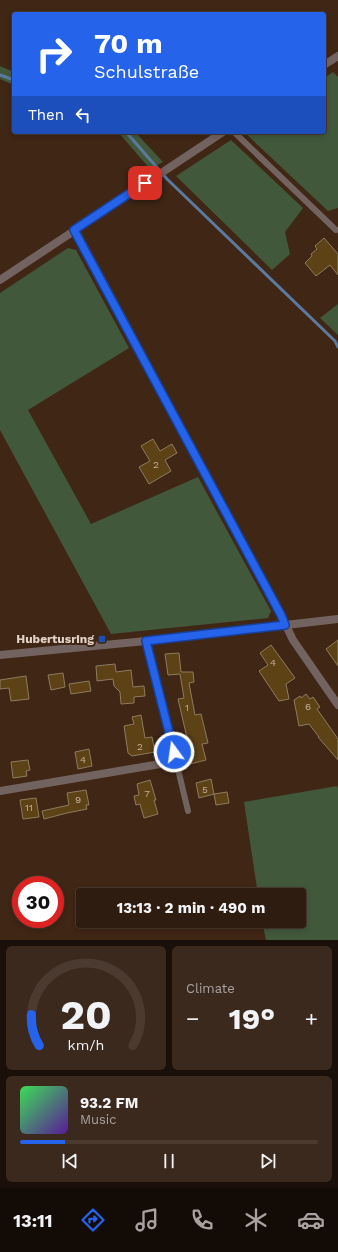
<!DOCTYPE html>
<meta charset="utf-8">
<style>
body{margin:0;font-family:"Work Sans",sans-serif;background:#3b291e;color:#f1f3f6;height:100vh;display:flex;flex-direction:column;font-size:15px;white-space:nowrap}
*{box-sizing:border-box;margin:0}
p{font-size:13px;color:#a7a19f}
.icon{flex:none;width:22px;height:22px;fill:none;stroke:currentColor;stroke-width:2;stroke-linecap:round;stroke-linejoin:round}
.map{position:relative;height:940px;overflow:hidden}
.side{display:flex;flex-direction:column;gap:6px;padding:6px;background:#1a0f09;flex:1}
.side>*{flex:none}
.banner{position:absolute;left:12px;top:12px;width:314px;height:122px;border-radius:4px;box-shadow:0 2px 6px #0003,0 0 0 1px #4a3a30;background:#2563eb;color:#fff;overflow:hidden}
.speed{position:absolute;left:12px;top:876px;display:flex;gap:8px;font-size:20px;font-weight:700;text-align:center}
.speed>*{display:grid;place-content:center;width:52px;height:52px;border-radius:50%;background:#2f1c10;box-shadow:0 2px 6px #0003,0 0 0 1px #4a3a30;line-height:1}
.speed .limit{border:6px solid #d22;background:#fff;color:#111}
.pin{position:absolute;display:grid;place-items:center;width:34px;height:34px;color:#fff;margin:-17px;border-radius:8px;box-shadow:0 2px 6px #0006}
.me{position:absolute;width:44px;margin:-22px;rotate:346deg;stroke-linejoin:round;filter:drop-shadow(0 0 3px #0008)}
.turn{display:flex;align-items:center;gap:14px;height:84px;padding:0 16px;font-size:18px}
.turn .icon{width:52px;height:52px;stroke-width:2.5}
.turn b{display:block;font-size:28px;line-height:34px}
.then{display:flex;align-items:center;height:38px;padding:0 16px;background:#0003;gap:8px;font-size:15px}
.big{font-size:30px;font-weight:700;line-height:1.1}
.side .card{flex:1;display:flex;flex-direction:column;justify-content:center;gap:6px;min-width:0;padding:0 14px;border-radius:6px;background:#3b291e}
.side .dial{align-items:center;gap:0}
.dial svg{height:104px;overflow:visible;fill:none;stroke:#4a3a30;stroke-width:7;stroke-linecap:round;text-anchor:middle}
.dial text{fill:#f1f3f6;stroke:none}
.song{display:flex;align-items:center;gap:12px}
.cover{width:48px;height:48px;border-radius:6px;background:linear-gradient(135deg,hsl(130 70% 55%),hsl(270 70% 35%))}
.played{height:4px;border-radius:2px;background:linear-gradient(90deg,#2563eb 15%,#4a3a30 15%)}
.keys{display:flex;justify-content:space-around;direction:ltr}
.heat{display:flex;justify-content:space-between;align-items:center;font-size:22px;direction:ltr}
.side .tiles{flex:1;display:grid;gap:6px;grid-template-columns:1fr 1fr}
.card:last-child{grid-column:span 2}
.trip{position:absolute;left:76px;top:888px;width:230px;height:40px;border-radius:4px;background:#2f1c10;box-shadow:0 2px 6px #0003,0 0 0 1px #4a3a30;font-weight:700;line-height:40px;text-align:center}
.dock{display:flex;height:64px;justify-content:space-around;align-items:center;background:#130b06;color:#a7a19f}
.dock .icon{width:28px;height:28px}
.dock .current{color:#2563eb}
.dock b{font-size:18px;color:#f1f3f6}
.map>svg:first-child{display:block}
</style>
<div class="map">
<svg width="338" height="940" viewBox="0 0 338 940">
<rect width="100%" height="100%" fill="#3f2615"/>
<g fill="#42583b">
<path d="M 0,66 L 14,72 L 14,85 L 0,79 Z"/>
<path d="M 333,72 L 338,77 L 338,208 L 328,211 L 244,132 L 324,132 L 324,78 Z"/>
<path d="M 118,132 L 135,132 L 163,162 L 150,169 Z"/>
<path d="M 231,140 L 303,208 L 285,232 L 290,254 L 272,270 L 176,176 Z"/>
<path d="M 68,248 L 76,250 L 129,348 L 28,410 L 91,524 L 198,477 L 271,611 L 268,618 L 111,634 L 0,430 L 0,293 Z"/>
<path d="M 338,304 L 338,335 L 320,318 Z"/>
<path d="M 337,786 L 338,789 L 338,940 L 266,940 L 262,921 L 299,921 L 299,895 L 258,895 L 244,802 Z"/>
</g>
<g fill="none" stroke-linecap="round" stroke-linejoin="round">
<g stroke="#5a7aa0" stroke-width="3">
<path d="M 0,75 L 14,80"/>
<path d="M 126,132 L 167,179 L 335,341 L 338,347"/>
</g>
</g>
<g fill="#5d4216" stroke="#8e7b5f">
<path d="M 324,238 L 338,254 L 338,275 L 330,265 L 316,276 L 305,263 L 312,256 L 311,254 L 317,249 L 315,246 Z"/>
<path d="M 153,439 L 160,451 L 172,444 L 177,453 L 165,460 L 171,471 L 149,484 L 139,467 L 150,461 L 141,446 Z"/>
<path d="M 338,640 L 338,666 L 326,649 Z"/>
<path d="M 271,645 L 295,678 L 286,684 L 289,699 L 279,701 L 259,671 L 268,665 L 260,653 Z"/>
<path d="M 179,653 L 181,672 L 193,672 L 194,682 L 189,683 L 195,715 L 201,714 L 208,743 L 202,744 L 206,760 L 190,764 L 188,755 L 191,755 L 178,699 L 184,698 L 180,674 L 168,675 L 165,654 Z"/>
<path d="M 115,664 L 116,672 L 131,670 L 133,687 L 144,686 L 145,696 L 134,697 L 134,703 L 121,704 L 120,692 L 114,686 L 113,679 L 97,681 L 96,666 Z"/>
<path d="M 63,673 L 65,687 L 51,690 L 48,675 Z"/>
<path d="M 26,676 L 29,699 L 11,701 L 9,688 L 0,689 L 0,680 Z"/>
<path d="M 89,681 L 91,691 L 71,694 L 69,684 Z"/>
<path d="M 306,694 L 310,699 L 313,697 L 320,707 L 317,709 L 338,739 L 338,760 L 318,737 L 319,737 L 309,724 L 299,726 L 294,700 L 300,696 L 301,698 Z"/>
<path d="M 141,715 L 145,738 L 152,737 L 155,752 L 132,756 L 128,753 L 124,726 L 134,724 L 132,717 Z"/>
<path d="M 89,749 L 92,766 L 78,769 L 75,752 Z"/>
<path d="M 28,760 L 30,770 L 26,771 L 27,776 L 13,778 L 11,762 Z"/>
<path d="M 211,779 L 214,794 L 199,798 L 196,783 Z"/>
<path d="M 150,780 L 156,800 L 154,800 L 158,814 L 144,818 L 140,804 L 136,805 L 134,796 L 139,795 L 137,784 Z"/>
<path d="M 86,790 L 89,805 L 86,805 L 87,809 L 67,813 L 44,819 L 42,811 L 69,805 L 67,793 Z"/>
<path d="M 227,792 L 229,803 L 216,805 L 214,794 Z"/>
<path d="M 36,798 L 39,817 L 23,819 L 20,800 Z"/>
</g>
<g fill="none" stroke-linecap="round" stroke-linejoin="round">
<g stroke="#736360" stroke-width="6">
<path d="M 234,132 L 336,230"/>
<path d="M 171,760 L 177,765 L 188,811"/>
</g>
<g stroke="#736360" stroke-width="8">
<path d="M 324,65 L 338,56"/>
<path d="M 75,230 L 281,615 L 293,640 L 338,705"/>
<path d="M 0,280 L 223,132"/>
<path d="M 0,655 L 146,641 L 338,619"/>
<path d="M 0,791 L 166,763 L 171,760 L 174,752 L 146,641"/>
</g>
</g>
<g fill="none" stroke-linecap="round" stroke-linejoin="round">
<g stroke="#184099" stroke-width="10">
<path id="route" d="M 145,183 L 74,230 L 281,615 L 285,625 L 146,641 L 174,752"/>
</g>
<use href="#route" stroke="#2563eb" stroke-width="7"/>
</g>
<rect fill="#1a4fb4" stroke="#3f2615" stroke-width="1.5" x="98" y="635" width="8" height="8" rx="2"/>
<g text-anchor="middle" stroke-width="4" stroke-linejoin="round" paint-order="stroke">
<g font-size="10" fill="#c2ae9c">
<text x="156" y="468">2</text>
<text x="273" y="666">4</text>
<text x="308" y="710">6</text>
<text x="187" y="711">1</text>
<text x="140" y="750">2</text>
<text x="83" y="763">4</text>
<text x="205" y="793">5</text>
<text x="147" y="797">7</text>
<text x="78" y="803">9</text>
<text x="29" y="811">11</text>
</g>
<g font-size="12" font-weight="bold" fill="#e3d2c8" stroke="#3f2615" text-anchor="end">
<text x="94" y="643">Hubertusring</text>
</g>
</g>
</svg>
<div class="speed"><div class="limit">30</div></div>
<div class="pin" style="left:145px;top:183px;background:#d93025"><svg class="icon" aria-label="arrive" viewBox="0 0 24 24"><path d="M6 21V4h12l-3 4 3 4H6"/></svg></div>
<svg class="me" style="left:174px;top:752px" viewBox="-20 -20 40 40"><circle r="17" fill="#2563eb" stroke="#fff" stroke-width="3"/><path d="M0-11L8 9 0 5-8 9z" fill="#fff"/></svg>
<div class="trip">13:13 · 2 min · 490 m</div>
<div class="banner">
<div class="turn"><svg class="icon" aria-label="right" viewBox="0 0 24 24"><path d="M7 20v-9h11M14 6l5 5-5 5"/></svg><div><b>70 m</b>Schulstraße</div></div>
<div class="then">Then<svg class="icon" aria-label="left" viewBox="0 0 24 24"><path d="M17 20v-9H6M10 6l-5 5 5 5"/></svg></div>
</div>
</div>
<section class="side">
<div class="tiles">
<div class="card dial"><svg viewBox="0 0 100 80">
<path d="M14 69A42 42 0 1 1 86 69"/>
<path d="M14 69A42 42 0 0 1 8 45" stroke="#2563eb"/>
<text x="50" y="56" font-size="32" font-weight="700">20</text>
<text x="50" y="72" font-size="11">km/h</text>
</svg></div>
<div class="card"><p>Climate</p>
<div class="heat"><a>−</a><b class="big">19°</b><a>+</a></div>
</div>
<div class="card">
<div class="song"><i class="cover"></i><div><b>93.2 FM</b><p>Music</p></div></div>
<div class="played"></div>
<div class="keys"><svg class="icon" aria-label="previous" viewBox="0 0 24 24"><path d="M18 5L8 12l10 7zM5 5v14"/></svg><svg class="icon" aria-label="pause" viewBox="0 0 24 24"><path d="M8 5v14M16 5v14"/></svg><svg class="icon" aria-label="next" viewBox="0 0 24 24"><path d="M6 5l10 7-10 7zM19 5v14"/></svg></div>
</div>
</div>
</section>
<nav class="dock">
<b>13:11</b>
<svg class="icon current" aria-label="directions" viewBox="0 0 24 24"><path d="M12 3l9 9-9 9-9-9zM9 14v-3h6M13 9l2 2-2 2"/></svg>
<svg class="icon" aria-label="music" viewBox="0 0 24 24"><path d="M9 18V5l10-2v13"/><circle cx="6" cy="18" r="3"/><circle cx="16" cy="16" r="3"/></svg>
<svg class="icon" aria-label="phone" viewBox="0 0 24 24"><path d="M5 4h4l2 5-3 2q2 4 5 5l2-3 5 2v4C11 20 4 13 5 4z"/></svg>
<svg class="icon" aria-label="climate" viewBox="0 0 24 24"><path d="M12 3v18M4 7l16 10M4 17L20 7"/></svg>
<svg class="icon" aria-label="car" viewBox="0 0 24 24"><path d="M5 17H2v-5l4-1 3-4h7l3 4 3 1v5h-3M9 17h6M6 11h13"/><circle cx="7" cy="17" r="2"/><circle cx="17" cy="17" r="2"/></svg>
</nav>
